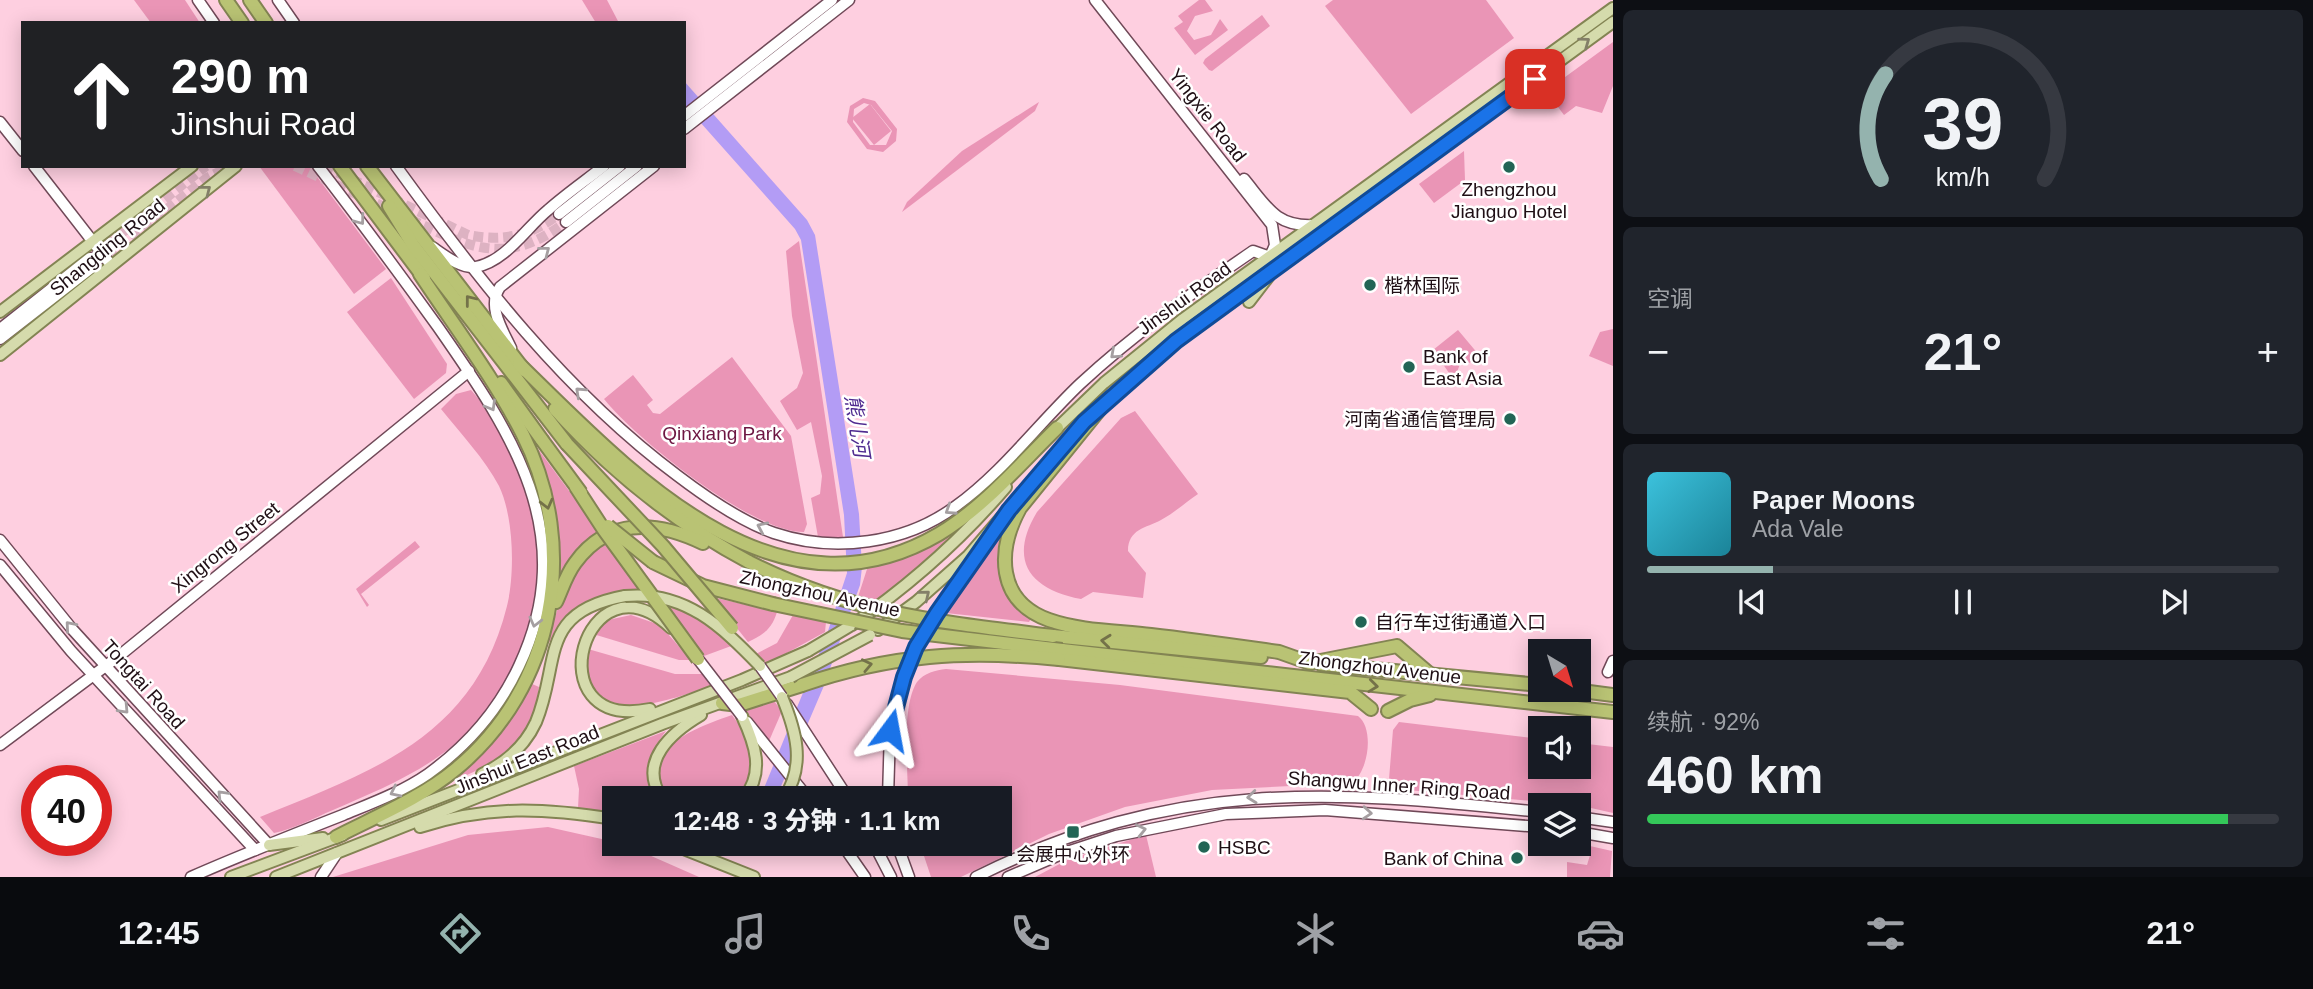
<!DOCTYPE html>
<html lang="zh">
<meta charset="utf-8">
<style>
body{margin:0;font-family:Helvetica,"Noto Sans SC",sans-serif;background:#20242c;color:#f1f3f6;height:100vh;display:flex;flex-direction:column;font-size:26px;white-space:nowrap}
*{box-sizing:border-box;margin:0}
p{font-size:23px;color:#9ea1a6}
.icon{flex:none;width:38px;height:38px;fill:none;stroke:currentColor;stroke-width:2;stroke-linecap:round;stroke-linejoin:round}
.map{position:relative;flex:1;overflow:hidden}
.side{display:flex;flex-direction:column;gap:10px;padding:10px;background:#0d0f14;width:700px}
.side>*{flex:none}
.guide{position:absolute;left:21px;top:21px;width:665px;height:147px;border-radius:0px;box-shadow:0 4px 18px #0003;background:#202124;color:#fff;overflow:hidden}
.needle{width:46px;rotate:142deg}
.fabs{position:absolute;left:1528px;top:639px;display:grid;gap:14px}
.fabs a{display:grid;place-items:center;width:63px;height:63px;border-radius:0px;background:#171b24;box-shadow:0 4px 18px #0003;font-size:35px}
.speed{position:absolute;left:21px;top:765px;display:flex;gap:14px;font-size:35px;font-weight:700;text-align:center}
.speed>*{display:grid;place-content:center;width:91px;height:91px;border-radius:50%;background:#171b24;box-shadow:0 4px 18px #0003;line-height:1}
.speed .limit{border:10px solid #d22;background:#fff;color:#111}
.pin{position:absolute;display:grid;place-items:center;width:60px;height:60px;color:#fff;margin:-30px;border-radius:14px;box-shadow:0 4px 10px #0006}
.me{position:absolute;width:77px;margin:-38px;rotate:13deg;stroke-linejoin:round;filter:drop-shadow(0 0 5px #0008)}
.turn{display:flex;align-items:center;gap:24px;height:147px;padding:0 35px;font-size:32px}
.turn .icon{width:91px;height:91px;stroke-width:2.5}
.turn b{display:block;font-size:49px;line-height:60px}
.big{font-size:52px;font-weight:800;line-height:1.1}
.side .card{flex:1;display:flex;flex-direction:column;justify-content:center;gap:10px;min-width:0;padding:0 24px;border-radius:10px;background:#20242c}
.side .dial{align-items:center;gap:0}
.dial svg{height:182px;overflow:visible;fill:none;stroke:#363941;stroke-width:7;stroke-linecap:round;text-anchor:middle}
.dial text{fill:#f1f3f6;stroke:none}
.song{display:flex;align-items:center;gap:21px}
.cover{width:84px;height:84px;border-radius:10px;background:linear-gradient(135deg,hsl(190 70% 55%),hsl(190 70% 35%))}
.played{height:7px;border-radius:4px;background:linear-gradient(90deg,#94b3ae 20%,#363941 20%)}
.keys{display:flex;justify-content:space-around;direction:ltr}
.heat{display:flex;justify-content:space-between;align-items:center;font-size:38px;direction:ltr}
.charge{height:10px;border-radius:5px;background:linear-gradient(90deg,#34c759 92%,#363941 0)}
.trip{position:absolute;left:602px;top:786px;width:410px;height:70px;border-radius:0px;background:#171b24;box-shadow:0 4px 18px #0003;font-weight:800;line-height:70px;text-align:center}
.tabs{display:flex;height:112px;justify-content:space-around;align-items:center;background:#090b0e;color:#9ea1a6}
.tabs .icon{width:49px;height:49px}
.tabs .on{color:#94b3ae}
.tabs b{font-size:32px;color:#f1f3f6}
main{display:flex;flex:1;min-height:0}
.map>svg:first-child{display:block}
</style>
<main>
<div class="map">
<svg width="1613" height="877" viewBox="0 0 1613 877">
<rect width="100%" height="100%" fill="#fecfe0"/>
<g fill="#ea95b6" fill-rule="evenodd">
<path d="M 134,0 L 185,0 L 200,23 L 151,23 Z"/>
<path d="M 582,0 L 607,0 L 619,23 L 596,23 Z"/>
<path d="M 1199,0 L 1205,0 L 1213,11 L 1195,16 L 1187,31 L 1194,40 L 1211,35 L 1220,19 L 1228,30 L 1195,55 L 1174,28 L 1183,22 L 1178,16 Z"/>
<path d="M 1333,0 L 1486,0 L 1514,38 L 1411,114 L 1325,6 Z"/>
<path d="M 1262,15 L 1270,26 L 1212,71 L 1209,70 L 1203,63 L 1205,59 Z"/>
<path d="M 1613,42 L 1613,86 L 1602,113 L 1576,106 L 1564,115 L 1546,91 Z"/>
<path d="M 863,98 L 875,101 L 897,129 L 896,141 L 883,152 L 867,149 L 847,122 L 850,106 ZM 864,103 L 871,105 L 892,131 L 886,145 L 870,145 L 853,122 L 854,109 Z"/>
<path d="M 1039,102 L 1035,111 L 902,212 L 907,202 L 962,151 Z"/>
<path d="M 870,104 L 891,131 L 874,145 L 852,118 Z"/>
<path d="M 1464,151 L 1465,180 L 1434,203 L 1419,184 Z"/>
<path d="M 259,166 L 309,166 L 386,269 L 354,294 Z"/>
<path d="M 799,241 L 843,537 L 818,537 L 811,498 L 820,494 L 822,476 L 811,422 L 797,430 L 780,401 L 797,388 L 803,373 L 792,316 L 786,251 Z"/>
<path d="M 391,278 L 447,364 L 446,373 L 414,399 L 347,312 Z"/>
<path d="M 1613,329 L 1613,366 L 1589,356 L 1600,332 Z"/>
<path d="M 1458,330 L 1479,355 L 1468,364 L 1460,364 L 1454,380 L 1433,350 Z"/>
<path d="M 732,357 L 791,436 L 807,524 L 804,532 C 753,533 636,439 604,399 L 633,375 L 653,400 L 647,405 L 653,413 L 660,414 Z"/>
<path d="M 471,390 C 554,483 562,627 478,722 C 440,765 384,788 333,810 C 314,818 294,829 274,833 L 260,817 C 372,771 474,738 507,606 C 515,574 514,517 499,486 C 485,459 460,433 441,409 L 456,394 Z"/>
<path d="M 1135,411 L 1198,494 C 1186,502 1174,513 1161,520 C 1146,528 1128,529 1128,551 L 1146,573 L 1143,598 L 1093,592 L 1081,599 C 1029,589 1008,560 1037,512 L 1121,418 Z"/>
<path d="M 538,449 L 601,534 L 558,580 L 558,536 Z"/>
<path d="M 1005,529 C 990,569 1010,586 1032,617 L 1029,622 L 946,613 L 946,607 Z"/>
<path d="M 951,532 L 954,533 L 937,552 L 877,601 L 858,597 L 868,566 L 909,553 Z"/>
<path d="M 605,540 L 644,590 C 604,592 570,607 550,642 L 547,641 L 562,596 L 578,563 Z"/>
<path d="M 415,541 L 420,547 L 361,594 L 369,605 L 367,607 L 356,589 Z"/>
<path d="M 712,597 L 777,612 C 772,629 763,635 748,642 Z"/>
<path d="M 665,604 L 696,615 L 734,645 L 704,656 Z"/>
<path d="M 631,615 L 660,625 L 691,660 L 679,660 L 593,634 L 608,620 Z"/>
<path d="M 793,615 L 826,622 L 825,632 L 765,665 L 756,654 L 777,643 Z"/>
<path d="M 588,649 L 675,674 L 702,674 L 711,686 C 664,702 580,734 588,649 Z"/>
<path d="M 946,669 L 1120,685 L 1358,716 C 1375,729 1368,772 1352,783 L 1212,790 L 1125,807 L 1049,834 L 961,877 L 931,877 L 920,844 L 999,844 L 999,798 L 908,798 C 908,768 901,707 917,682 C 924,673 936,670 946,669 Z"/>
<path d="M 530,683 L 539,687 C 532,748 491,766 440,786 C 475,755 509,727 530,683 Z"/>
<path d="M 774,701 L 782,711 L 769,741 L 746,711 Z"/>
<path d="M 732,715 C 752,741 763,772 736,798 L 668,798 C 631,750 698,727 732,715 Z"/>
<path d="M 1399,722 L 1540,739 L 1540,766 L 1578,766 L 1579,743 L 1613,747 L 1613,813 L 1578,805 L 1396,789 L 1389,779 L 1393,730 Z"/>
<path d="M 666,731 C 649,753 644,772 655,798 L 614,798 L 614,814 L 578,808 L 579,789 L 574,766 Z"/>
<path d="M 548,827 L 624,844 L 699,877 L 333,877 L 468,835 Z"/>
<path d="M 1146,835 L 1156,877 L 1035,877 L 1069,859 Z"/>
<path d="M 1581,844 L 1612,851 L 1610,877 L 1567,877 L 1567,862 L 1587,865 L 1591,852 L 1579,848 Z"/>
</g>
<path fill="#b39cf5" d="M 684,81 L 807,220 L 815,235 L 859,514 L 862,567 L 860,585 L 823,688 L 776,798 L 760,798 L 827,634 L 847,573 L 844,515 L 801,240 L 795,229 L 684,104 Z"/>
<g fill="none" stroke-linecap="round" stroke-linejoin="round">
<g stroke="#ddb2c2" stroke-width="10" stroke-dasharray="10 5" stroke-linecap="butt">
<path d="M 295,166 L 393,211"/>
<path d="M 324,166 L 468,235 C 504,242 530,236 559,214"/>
<path d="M 410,219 C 470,248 506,267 566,222"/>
<path d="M 94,255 L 206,166"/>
<path d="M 95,265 L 207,178 L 231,166"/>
</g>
<g stroke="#704958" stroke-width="13">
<g id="secondary">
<path d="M 198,0 L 214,23"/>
<path d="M 278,0 L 294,23"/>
<path d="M 684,116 L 832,0"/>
<path d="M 0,122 L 23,151"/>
<path d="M 684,129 L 849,0"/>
<path d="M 34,166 L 111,265"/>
<path d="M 396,166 C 478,279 565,392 678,476 C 707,498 740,521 774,533 C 834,553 905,544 956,506 C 1002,473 1039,423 1080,384 C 1134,334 1193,292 1253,251 L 1270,257 L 1275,245 L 1272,225 L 1095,0"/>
<path d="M 1244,179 C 1267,207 1276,227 1314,225"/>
<path d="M 559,214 L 620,166"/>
<path d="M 566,222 L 637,166"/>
<path d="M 432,247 C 444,255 461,269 476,267 C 506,261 526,228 548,210 C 566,194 585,181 604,166"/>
<path d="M 0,329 L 90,258"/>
<path d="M 0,339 L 95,265"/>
<path d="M 511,348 C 502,329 487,306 500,287 L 654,166"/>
<path d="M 0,540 L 72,629 L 269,845"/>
<path d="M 0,565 L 71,651 L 255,850"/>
<path d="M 1608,672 L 1613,661"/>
<path d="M 787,704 L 848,798"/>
<path d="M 747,722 L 808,798"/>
<path d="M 0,745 L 119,656 L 469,371"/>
<path d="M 1578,817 L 1613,822"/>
<path d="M 1578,832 L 1613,838"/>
<path d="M 842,844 L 865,877"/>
<path d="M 874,844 L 891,877"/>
<path d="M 897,844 L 909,877"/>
<path d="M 191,877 C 241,855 292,835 343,815 C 372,803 402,792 428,774 C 467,746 499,709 519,666 C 581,534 512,433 438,327 C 399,273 359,219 318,166"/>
<path d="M 321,877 L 337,853"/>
<path d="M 976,877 C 1172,779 1329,789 1540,812"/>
<path d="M 1008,877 L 1064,853 L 1116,836 L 1226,814 L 1325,810 L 1540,827"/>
</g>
</g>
<g stroke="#838453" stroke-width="14">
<g id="primary">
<path d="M 1249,302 L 1269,276"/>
<path d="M 0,312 L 192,166"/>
<path d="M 0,355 L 236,166"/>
<path d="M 1104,402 L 1176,341 L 1613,22"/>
<path d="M 1053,432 L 1104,383 L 1183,319 L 1613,8"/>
<path d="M 852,625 C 910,585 960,541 1006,487"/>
<path d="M 878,630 L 916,602 L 968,556 L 1073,434"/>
<path d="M 904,677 L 916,647 L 980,551"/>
<path d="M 650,709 C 532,733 585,547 671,628"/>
<path d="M 742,716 C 755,744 765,772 744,798"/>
<path d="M 482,774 C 505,763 525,746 536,722 C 561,662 537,612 625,596"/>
<path d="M 662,798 C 637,762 672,732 701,715"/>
<path d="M 381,820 L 742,680 L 808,651"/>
<path d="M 420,827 C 489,805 543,808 614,819"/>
<path d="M 671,844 L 754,877"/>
<path d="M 269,845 L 323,838"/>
<path d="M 231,877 L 343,835"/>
<path d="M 276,877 L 662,724 L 791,677"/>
</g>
</g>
<g stroke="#838453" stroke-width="16">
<g id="highway">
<path d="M 226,0 L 242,23"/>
<path d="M 250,0 L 266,23"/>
<path d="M 340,166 L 424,278"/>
<path d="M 367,166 L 524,370"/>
<path d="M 389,206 L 413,245 L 567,444"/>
<path d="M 519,364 C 627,469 774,631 939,534 C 984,507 1020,464 1057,428"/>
<path d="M 501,383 L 542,440"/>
<path d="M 1109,398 L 1020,508 C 997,550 996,601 1049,620 C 1080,631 1118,631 1151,635 C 1194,640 1236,646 1279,652 L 1310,663 L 1397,646 L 1431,675"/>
<path d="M 555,409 C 610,470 676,523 749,562"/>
<path d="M 653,562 L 703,586 L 773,604"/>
<path d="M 556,602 C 562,589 566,575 575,563 C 608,517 657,521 703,543"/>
<path d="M 1053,636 L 1261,657"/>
<path d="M 1062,650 L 1613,712"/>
<path d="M 1059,659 L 1350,692 L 1371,709"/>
<path d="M 1321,664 L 1540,685"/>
<path d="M 1574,690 L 1613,695"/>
<path d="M 722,703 L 739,705 L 802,685"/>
<path d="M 1388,711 L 1410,700 L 1430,695"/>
<path d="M 336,837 C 377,816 421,798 456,769 C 555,687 580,548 523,435 C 494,378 455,327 420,274"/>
</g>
</g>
<use href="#secondary" stroke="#fff" stroke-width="10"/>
<use href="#primary" stroke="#d5dbac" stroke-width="10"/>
<use href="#highway" stroke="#b9c374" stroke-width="12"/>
<g stroke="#704958" stroke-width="13" stroke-linecap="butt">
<g id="secondary-bridge">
<path d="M 698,659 L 742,716"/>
<path d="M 760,666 L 782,697"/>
<path d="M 888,798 L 890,730 L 904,677"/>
</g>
</g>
<g stroke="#838453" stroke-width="14" stroke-linecap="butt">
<g id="primary-bridge">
<path d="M 625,596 C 685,590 722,627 760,666"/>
<path d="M 808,651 L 850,626"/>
<path d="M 791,677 L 870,635"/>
<path d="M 782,697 C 796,731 806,765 784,798"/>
</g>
</g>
<g stroke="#838453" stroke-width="16" stroke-linecap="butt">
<g id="highway-bridge">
<path d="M 542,440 L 581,493"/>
<path d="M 567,444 L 663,546 L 732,628"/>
<path d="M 576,487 L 604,530 L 698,659"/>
<path d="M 608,526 L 653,562"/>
<path d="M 749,562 C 852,614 941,622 1053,636"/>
<path d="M 773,604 L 902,631 L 1062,650"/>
<path d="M 802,685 C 892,654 966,650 1059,659"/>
</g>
</g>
<use href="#secondary-bridge" stroke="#fff" stroke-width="10"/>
<use href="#primary-bridge" stroke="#d5dbac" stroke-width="10"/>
<use href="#highway-bridge" stroke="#b9c374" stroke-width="12"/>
</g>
<defs><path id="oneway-chevron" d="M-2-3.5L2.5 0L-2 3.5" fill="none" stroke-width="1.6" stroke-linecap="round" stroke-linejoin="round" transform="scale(1.75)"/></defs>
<g stroke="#837f68">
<use href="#oneway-chevron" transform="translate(1585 42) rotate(-36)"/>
<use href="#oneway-chevron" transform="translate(206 190) rotate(-38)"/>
<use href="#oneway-chevron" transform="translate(925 595) rotate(-39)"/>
</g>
<g stroke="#a59fa1">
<use href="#oneway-chevron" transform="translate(360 220) rotate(53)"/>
<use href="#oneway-chevron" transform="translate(545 251) rotate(-38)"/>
<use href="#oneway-chevron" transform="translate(1115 354) rotate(138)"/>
<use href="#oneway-chevron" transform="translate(580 392) rotate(-137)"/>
<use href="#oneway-chevron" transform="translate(491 406) rotate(60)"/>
<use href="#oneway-chevron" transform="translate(950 510) rotate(147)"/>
<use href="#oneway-chevron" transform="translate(762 527) rotate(-156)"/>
<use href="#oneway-chevron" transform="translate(535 622) rotate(104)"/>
<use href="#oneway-chevron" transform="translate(70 626) rotate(-131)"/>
<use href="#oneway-chevron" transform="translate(124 709) rotate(47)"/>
<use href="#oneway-chevron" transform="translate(395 792) rotate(154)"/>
<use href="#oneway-chevron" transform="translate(222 795) rotate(-134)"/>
<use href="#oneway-chevron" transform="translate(1252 797) rotate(174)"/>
<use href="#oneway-chevron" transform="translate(1367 813) rotate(4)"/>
<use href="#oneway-chevron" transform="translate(1141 830) rotate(-13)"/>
</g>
<g stroke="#747249">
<use href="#oneway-chevron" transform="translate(470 300) rotate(-128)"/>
<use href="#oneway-chevron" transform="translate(547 504) rotate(76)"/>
<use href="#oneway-chevron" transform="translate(1106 641) rotate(-174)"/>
<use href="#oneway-chevron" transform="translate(867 665) rotate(-12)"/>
<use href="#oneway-chevron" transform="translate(1373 686) rotate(7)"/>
</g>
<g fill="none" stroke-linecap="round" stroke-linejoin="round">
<g stroke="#114b97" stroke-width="18">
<path id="route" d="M 890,730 L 904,677 L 916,647 L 937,613 L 1009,510 L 1084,422 L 1176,341 L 1535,79"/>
</g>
<use href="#route" stroke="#1a73e8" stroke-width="12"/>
</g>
<g fill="#226555" stroke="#fff" stroke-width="2.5">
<circle cx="1509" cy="167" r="7"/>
<circle cx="1370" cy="285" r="7"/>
<circle cx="1409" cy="367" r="7"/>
<circle cx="1510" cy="419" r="7"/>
<circle cx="1361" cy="622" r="7"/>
<rect x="1066" y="825" width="14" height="14" rx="3.5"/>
<circle cx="1204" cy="847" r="7"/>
<circle cx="1517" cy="858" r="7"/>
</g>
<g text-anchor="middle" stroke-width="5" stroke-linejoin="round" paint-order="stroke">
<g font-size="19" fill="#1f0f15" stroke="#fff">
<text transform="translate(1208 115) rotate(52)" y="7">Yingxie Road</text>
<text transform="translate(107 247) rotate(-39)" y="7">Shangding Road</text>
<text transform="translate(1184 298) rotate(-36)" y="7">Jinshui Road</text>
<text transform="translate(225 547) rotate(-39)" y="7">Xingrong Street</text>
<text transform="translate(820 593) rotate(12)" y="7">Zhongzhou Avenue</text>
<text transform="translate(1380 667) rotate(7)" y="7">Zhongzhou Avenue</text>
<text transform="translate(144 684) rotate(48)" y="7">Tongtai Road</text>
<text transform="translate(527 759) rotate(-22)" y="7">Jinshui East Road</text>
<text transform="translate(1399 785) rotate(4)" y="7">Shangwu Inner Ring Road</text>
</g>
<g font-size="19" fill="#1f0f15" stroke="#fff" text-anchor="start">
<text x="1509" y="196" text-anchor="middle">Zhengzhou<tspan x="1509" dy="22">Jianguo Hotel</tspan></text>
<text x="1384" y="292">楷林国际</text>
<text x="1423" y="363">Bank of<tspan x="1423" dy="22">East Asia</tspan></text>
<text x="1496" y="426" text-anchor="end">河南省通信管理局</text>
<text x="1375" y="629">自行车过街通道入口</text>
<text x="1218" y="854">HSBC</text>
<text x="1073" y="861" text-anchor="middle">会展中心外环</text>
<text x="1503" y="865" text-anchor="end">Bank of China</text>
</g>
<g font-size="19" fill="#6d1642" stroke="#fff">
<text x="722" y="440">Qinxiang Park</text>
</g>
<g font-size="21" font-style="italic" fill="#4f2b90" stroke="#fff">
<text transform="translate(857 426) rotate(81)" y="7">熊儿河</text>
</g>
</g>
</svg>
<div class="fabs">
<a><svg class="needle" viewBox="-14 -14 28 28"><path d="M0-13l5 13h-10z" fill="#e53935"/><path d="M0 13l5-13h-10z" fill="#9ea1a6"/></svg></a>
<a><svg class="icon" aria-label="sound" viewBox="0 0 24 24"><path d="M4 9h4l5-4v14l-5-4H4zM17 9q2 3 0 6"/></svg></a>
<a><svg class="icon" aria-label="layers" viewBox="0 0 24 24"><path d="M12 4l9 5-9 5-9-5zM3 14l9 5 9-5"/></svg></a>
</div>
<div class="speed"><div class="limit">40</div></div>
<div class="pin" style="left:1535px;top:79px;background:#d93025"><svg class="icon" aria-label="arrive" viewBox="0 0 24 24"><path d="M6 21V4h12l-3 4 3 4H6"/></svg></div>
<svg class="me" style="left:890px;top:730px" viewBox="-20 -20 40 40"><path d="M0-17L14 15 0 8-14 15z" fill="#1a73e8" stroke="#fff" stroke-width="4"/></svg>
<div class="trip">12:48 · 3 分钟 · 1.1 km</div>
<div class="guide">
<div class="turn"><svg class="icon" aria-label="ahead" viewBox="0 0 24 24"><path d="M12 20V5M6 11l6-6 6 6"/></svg><div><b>290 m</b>Jinshui Road</div></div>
</div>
</div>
<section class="side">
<div class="card dial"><svg viewBox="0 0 100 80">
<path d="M14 69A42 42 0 1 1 86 69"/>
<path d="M14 69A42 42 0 0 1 16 23" stroke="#94b3ae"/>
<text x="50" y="56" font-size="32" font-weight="700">39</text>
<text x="50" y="72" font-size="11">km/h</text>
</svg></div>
<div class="card"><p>空调</p>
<div class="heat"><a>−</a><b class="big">21°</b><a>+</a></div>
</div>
<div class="card">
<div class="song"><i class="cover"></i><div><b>Paper Moons</b><p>Ada Vale</p></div></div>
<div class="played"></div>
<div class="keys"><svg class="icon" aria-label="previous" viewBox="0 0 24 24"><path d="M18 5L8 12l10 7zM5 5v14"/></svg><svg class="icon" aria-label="pause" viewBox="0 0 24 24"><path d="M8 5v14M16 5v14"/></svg><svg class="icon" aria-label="next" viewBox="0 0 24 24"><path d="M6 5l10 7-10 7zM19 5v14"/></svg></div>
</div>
<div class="card"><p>续航 · 92%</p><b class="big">460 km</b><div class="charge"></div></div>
</section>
</main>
<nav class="tabs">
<b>12:45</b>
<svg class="icon on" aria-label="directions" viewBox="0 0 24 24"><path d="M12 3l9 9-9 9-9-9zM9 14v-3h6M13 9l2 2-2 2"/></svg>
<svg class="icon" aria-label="music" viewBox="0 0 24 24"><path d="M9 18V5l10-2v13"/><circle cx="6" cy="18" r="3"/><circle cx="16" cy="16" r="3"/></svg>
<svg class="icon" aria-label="phone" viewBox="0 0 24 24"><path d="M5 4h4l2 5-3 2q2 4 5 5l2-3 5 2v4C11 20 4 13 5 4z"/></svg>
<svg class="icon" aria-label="climate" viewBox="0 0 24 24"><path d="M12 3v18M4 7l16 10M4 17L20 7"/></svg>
<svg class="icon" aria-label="car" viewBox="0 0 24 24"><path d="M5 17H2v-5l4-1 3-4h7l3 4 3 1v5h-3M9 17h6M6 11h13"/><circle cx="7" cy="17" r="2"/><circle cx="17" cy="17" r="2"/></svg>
<svg class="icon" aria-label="filters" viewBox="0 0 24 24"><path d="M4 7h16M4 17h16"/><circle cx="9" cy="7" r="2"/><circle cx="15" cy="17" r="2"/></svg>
<b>21°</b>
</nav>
